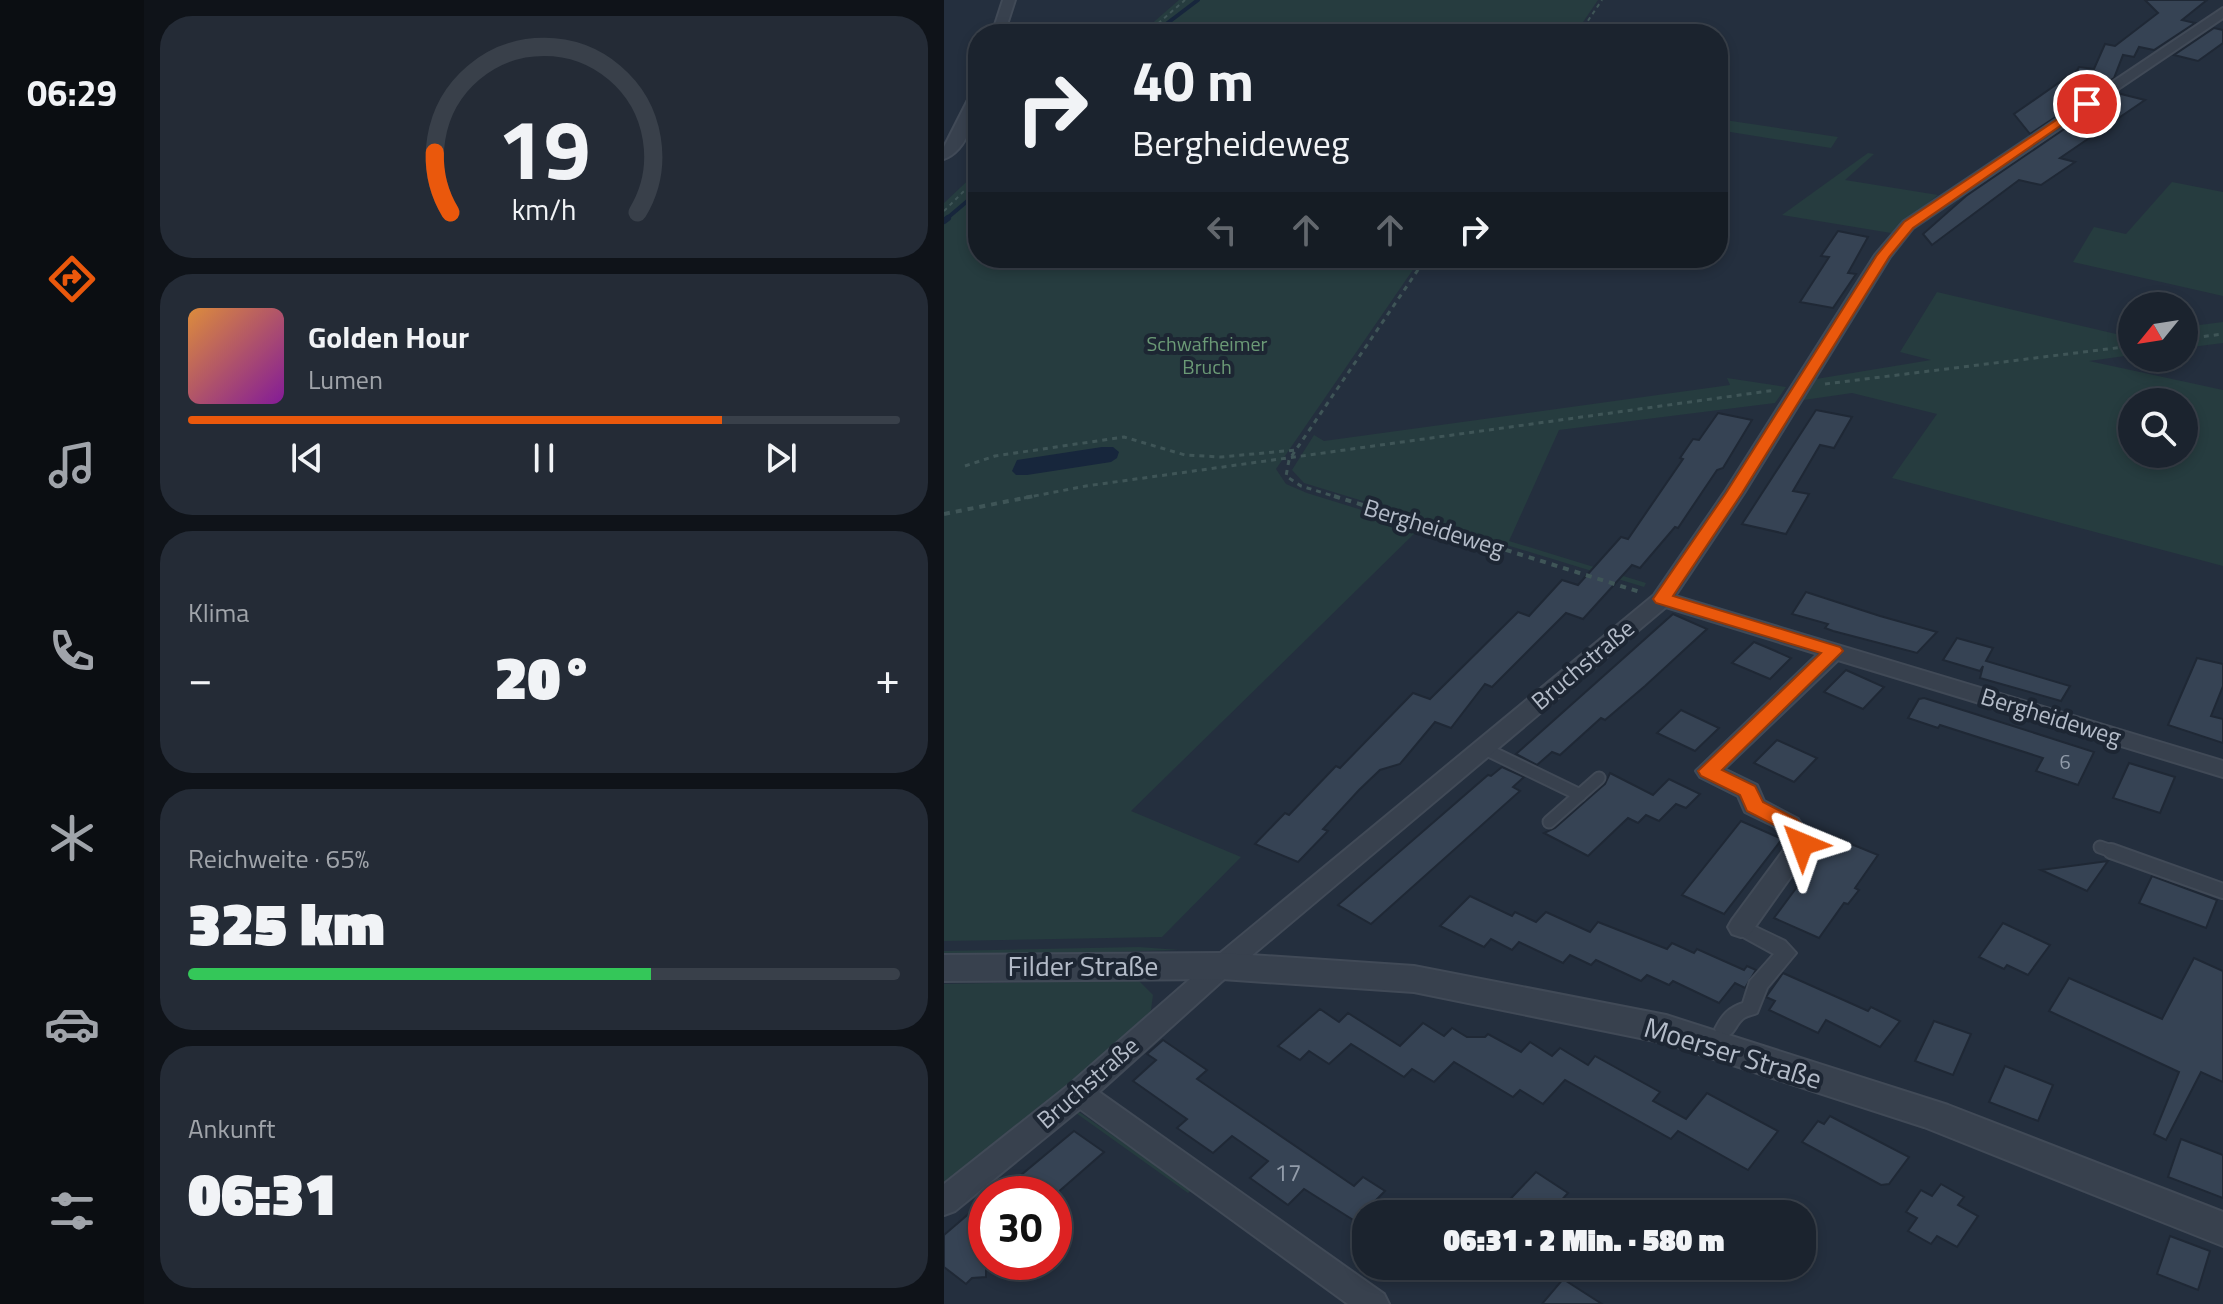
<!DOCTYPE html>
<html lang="de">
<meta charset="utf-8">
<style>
body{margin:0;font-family:"Titillium Web",sans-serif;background:#242b36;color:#f1f3f6;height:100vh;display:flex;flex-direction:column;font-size:30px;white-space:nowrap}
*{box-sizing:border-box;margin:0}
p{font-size:26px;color:#a0a4aa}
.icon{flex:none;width:44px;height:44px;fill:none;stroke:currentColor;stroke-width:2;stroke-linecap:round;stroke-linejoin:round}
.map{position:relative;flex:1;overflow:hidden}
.details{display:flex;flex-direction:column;gap:16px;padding:16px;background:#0f1319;width:800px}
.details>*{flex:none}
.guide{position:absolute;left:24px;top:24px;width:760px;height:244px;border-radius:32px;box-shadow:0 4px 12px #0003,0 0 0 2px #39404a;background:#1b232e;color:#f1f3f6;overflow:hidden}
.needle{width:52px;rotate:240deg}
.tools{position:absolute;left:1174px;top:292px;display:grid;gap:16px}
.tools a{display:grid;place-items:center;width:80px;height:80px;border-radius:50%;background:#1b232e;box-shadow:0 4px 12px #0003,0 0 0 2px #39404a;font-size:40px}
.speed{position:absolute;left:24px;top:1176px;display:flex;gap:16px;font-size:40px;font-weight:700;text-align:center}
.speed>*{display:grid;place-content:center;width:104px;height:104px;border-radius:50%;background:#1b232e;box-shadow:0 4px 12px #0003,0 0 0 2px #39404a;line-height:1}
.speed .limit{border:12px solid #d22;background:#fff;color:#111}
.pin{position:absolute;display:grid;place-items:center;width:68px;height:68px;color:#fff;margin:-34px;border:4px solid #fff;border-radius:50%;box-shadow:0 2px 8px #0007}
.me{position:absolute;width:88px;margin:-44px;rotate:316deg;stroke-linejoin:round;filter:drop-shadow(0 0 6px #0008)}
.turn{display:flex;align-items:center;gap:28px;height:168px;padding:0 32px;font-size:36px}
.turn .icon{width:104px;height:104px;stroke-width:2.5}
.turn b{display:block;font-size:56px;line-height:68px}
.lanes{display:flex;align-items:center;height:76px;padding:0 32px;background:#0003;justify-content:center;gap:40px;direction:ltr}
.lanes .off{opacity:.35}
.big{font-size:60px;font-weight:800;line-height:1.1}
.details .card{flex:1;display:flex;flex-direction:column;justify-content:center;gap:12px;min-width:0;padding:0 28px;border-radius:32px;background:#242b36}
.details .dial{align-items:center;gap:0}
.dial svg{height:208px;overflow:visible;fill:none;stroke:#39404a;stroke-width:7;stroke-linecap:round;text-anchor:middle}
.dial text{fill:#f1f3f6;stroke:none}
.song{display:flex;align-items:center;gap:24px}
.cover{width:96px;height:96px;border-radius:12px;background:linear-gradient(135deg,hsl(30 70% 55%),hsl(290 70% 35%))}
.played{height:8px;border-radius:4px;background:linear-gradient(90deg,#ea580c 75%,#39404a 75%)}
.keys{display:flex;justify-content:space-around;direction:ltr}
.heat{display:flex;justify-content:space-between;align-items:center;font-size:44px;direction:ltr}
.charge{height:12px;border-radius:6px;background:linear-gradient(90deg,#34c759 65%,#39404a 0)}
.trip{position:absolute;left:408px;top:1200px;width:464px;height:80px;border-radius:32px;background:#1b232e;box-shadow:0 4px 12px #0003,0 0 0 2px #39404a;font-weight:800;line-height:80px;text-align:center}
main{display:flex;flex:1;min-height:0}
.dock{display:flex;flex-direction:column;width:144px;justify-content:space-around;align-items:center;background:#0b0e12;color:#a0a4aa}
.dock .icon{width:56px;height:56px}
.dock .on{color:#ea580c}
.dock b{font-size:36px;color:#f1f3f6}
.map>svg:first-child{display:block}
</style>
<main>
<nav class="dock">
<b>06:29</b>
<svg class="icon on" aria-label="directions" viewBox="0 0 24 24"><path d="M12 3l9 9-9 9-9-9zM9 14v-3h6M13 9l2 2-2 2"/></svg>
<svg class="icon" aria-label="music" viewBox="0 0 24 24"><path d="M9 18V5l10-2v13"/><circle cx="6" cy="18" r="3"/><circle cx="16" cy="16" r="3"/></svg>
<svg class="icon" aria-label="phone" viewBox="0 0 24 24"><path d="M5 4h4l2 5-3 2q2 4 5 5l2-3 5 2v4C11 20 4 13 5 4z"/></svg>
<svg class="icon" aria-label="climate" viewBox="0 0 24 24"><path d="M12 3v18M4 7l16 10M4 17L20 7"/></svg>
<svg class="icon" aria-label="car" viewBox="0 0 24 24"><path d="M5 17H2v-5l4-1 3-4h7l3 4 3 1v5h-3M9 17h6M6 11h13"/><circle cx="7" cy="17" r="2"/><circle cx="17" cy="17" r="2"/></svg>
<svg class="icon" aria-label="filters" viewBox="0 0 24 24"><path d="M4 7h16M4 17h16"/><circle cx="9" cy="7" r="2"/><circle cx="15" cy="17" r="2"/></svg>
</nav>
<section class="details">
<div class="card dial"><svg viewBox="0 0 100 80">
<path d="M14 69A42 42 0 1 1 86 69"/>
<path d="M14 69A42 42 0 0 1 8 46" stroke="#ea580c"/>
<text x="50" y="56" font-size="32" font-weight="700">19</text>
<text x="50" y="72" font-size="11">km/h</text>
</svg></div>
<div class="card">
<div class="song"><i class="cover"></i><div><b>Golden Hour</b><p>Lumen</p></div></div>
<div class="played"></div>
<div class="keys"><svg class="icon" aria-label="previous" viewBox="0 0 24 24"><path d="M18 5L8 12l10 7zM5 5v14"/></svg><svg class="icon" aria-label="pause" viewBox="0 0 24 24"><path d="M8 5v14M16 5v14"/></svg><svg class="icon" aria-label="next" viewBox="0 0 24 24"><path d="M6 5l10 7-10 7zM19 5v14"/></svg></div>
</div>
<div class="card"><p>Klima</p>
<div class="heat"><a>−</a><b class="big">20°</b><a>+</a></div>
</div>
<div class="card"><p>Reichweite · 65%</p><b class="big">325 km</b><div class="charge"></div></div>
<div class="card"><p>Ankunft</p><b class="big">06:31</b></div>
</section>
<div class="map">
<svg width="1279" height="1304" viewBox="0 0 1279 1304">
<rect width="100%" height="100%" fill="#242f3e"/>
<g fill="#263c3f" fill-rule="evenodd">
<path d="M 235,0 L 654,0 L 631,34 L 196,34 Z"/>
<path d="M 774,119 L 894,137 L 887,148 L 774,130 Z"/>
<path d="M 924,153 L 930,154 L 901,180 L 994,195 L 947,233 L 838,215 Z"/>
<path d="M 34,171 L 34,258 L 477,258 L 332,469 L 342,484 L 363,493 L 476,528 L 187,811 L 297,857 L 218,937 L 0,941 L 0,203 Z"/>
<path d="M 1228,182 L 1279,192 L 1279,296 L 1129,262 L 1150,227 L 1182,234 Z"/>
<path d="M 993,292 L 1172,334 L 1188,333 L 1188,355 L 1145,361 L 1279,390 L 1279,566 L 948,478 L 993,414 L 908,393 L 853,401 L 867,381 L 872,379 L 987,360 L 956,352 ZM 1188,402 L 1240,402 L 1240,454 L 1188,454 Z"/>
<path d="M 1279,322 L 1279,343 L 1240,348 L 1240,327 Z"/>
<path d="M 783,378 L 842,387 L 831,403 L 615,430 L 565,541 L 702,583 L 700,587 L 360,483 L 348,470 L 370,435 L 380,441 L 786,385 Z"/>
<path d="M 195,947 L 235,950 L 0,957 L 0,951 Z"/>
<path d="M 194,980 L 209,995 L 207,1010 L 198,1025 L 0,1191 L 0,984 Z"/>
<path d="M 135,1112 L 248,1190 L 244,1193 L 132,1113 Z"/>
</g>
<path fill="#17263c" d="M 158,447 L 169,447 L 175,452 L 173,458 L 167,462 L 83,475 L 72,475 L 68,471 L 73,460 Z"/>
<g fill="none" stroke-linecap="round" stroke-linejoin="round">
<g stroke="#17263c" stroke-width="4">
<path d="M 209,34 L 254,0"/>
<path d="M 1,220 L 34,192"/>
</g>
<path stroke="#17263c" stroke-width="6" d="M 0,221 L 4,218"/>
</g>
<g fill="#364354" stroke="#1f2835" stroke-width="2">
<path d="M 1201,0 L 1263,0 L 1238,20 L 1251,23 L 1210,50 L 1195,47 L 1190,57 L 1179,55 L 1170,78 L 1086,134 L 1070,114 L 1123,77 L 1129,78 L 1135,67 L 1150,69 L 1161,44 L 1171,46 L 1214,13 Z"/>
<path d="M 1270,28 L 1279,30 L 1279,43 L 1254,61 L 1230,55 Z"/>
<path d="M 1173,93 L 1201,100 L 1116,158 L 1131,162 L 1097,185 L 1075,180 L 988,245 L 979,234 L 1022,196 Z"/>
<path d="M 894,231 L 924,237 L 904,273 L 912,274 L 889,308 L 856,302 L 885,257 L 877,256 Z"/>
<path d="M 872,410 L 908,417 L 890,448 L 876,445 L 849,491 L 865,494 L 842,534 L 798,524 Z"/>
<path d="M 774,413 L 808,420 L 779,468 L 773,470 L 734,528 L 731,527 L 696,568 L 688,565 L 639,619 L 622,613 L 548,687 L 541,684 L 507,728 L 491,722 L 456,764 L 436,770 L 415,790 L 379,829 L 384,831 L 354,862 L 311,844 L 341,813 L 345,815 L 392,766 L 396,768 L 469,693 L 486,699 L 574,612 L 585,616 L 618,580 L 634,585 L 677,537 L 684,539 L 739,459 L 736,458 L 749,439 L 755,440 Z"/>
<path d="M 862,592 L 936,616 L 993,632 L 973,653 L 889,631 L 881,628 L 884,624 L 848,614 Z"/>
<path d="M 729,614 L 763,629 L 701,686 L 661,720 L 657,718 L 616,755 L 608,752 L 593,765 L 572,754 Z"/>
<path d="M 1013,638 L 1049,648 L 1042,661 L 1126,686 L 1117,701 L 1036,678 L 1039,666 L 1036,671 L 999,660 Z"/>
<path d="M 810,642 L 829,650 L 847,658 L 826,679 L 788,663 Z"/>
<path d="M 1253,658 L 1279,664 L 1279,686 L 1267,716 L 1279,719 L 1279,743 L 1224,725 Z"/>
<path d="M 902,670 L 940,687 L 919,709 L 880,692 Z"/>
<path d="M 980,698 L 1025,712 L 1150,752 L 1134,785 L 1092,771 L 1099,758 L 996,725 L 994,728 L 964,718 L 975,699 Z"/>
<path d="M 737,710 L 775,728 L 751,751 L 713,733 Z"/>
<path d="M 833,740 L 873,758 L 850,782 L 810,763 Z"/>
<path d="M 1185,763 L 1231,777 L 1216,813 L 1169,798 Z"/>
<path d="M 558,767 L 580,777 L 569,787 L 576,791 L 427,924 L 394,905 L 544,775 L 547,776 Z"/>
<path d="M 666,773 L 709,795 L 725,779 L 756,794 L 742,808 L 732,804 L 715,821 L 702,815 L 694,823 L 684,818 L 644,856 L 600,833 L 611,828 L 661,784 Z"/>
<path d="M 797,821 L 838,839 L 780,914 L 738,895 Z"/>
<path d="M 890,837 L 934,855 L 911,888 L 915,890 L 904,904 L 900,903 L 875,938 L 830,918 Z"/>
<path d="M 1164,861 L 1143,891 L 1097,870 Z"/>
<path d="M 1208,876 L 1273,900 L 1262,928 L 1195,903 Z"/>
<path d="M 526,896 L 568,916 L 571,912 L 592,922 L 602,912 L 646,932 L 654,922 L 723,949 L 728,943 L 750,953 L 753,949 L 800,970 L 803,966 L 812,970 L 801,988 L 791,983 L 775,1003 L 729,981 L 725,985 L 703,975 L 697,981 L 652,960 L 647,965 L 626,955 L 619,963 L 575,942 L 568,950 L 547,939 L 540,947 L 496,926 Z"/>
<path d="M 1059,923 L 1106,945 L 1084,975 L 1063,965 L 1060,969 L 1035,957 Z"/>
<path d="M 1250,958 L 1279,971 L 1279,1082 L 1257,1072 L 1222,1140 L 1210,1134 L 1235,1072 L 1105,1011 L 1125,978 L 1218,1019 Z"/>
<path d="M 839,973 L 924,1011 L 927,1007 L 956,1021 L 936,1047 L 882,1020 L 874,1033 L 825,1010 L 831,1001 L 822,997 Z"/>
<path d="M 376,1009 L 395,1022 L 404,1013 L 456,1046 L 479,1023 L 500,1036 L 508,1028 L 523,1037 L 541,1037 L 544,1034 L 577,1052 L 586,1042 L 608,1056 L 616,1048 L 644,1065 L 651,1056 L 716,1092 L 709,1101 L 742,1119 L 763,1093 L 834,1131 L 804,1170 L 734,1131 L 727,1139 L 621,1080 L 599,1104 L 576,1090 L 569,1097 L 510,1062 L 490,1082 L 468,1069 L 460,1077 L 407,1044 L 385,1064 L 365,1051 L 356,1060 L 334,1046 Z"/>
<path d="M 990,1021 L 1027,1034 L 1009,1075 L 971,1061 Z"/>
<path d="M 219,1040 L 263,1070 L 253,1079 L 410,1186 L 419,1177 L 441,1191 L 431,1201 L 450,1214 L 422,1214 L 422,1228 L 360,1189 L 344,1205 L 306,1178 L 324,1161 L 288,1136 L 269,1153 L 233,1128 L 243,1119 L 189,1081 L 212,1060 L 203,1054 Z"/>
<path d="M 1061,1066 L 1109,1085 L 1094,1121 L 1045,1102 Z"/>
<path d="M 886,1116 L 965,1157 L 945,1184 L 937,1185 L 858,1142 L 874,1121 L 880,1124 Z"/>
<path d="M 130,1131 L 160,1152 L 112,1194 L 54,1194 Z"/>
<path d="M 1237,1139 L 1279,1155 L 1279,1198 L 1224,1177 Z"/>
<path d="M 592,1172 L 624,1193 L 605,1214 L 552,1214 Z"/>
<path d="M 997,1184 L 1020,1197 L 1014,1205 L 1034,1216 L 1013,1247 L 993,1236 L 987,1244 L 964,1231 L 973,1218 L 962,1212 L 977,1190 L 988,1196 Z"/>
<path d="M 42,1199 L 42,1277 L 28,1278 L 22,1284 L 0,1267 L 0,1235 Z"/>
<path d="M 1226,1236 L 1266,1251 L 1254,1290 L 1213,1274 Z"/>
<path d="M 619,1279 L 658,1304 L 598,1304 Z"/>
</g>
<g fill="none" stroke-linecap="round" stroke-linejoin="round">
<g stroke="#414a57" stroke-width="15">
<g id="service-far1">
<path d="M 539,748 L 636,795"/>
<path d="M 605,822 L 655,778"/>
<path d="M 1156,847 L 1173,853"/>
</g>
</g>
<g stroke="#414a57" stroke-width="18">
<path id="service" d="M 1167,851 L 1279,891"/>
</g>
<g stroke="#414a57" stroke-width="4">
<path id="pedestrian" d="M 797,920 L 841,941 L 852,953 L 823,988 L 813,1013 C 809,1015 804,1015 800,1018 C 789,1026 791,1040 774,1035 L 771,1029 C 778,1015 784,1008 799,1003 L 806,981 L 830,954 L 790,932 L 787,927 L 790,922 Z"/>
</g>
<g stroke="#414a57" stroke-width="4">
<g id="minor">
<path d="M 59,0 L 71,0 L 60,34 L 48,34 Z"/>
<path d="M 1279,8 L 1279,18 L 969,228 L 946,257 L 800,493 L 731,596 L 1279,761 L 1279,777 L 894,660 L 780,769 L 813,785 L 820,801 L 854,819 L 870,844 L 806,934 L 797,937 L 788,934 L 784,927 L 788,920 L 845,843 L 830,826 L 801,812 L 794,796 L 756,777 L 752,771 L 874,654 L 722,607 L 287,973 L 155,1092 L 440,1294 L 445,1304 L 404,1304 L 136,1109 L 11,1211 L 0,1215 L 0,1184 L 125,1085 L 269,959 L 710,595 L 780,493 L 931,255 L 959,222 Z"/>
<path d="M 34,90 C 34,113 24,150 0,159 L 0,147 L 27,94 Z"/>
</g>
</g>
<g stroke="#414a57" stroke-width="4">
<path id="tertiary" d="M 278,953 L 470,966 L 722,1015 L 1004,1105 L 1279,1212 L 1279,1246 L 980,1127 L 721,1043 L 470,992 L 278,979 L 0,981 L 0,955 Z"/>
</g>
<g stroke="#3f5557" stroke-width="2" stroke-dasharray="4 4" stroke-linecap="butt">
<path d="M 202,34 L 241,0"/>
<path d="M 635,34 L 658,0"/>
<path d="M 0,211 L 34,177"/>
</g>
<g stroke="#3f5557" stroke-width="3" stroke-dasharray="5 5" stroke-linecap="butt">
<path d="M 1240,339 L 1279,334"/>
<path d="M 881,384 L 1188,346"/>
<path d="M 21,466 L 51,456 L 180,437 L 241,455 L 277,457 L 352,450"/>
<path d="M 80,498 L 142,486 L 832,390"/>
<path d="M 396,498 L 357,486 L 342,476 L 345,460 L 482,258"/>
</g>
<g stroke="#3f5557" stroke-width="4" stroke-dasharray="6 6" stroke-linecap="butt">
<path d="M 390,496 L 696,592"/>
<path d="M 0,514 L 90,496"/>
</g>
<use href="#service-far1" stroke="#38414e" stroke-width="11"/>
<use href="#service" stroke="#38414e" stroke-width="14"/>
<use href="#pedestrian" fill="#38414e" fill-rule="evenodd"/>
<use href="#minor" fill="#38414e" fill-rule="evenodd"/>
<use href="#tertiary" fill="#38414e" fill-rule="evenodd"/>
</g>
<path fill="#ea580c" stroke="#983908" stroke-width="2" d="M 1139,102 L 1148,104 L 969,228 L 945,257 L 798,493 L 729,596 L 896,647 L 899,651 L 778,770 L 811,786 L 819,802 L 852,819 L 861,827 L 868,844 L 865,849 L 851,849 L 845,835 L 838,829 L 803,811 L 796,795 L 757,776 L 754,771 L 877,653 L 712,603 L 709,599 L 782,493 L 933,255 L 960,222 Z"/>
<g text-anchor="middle" stroke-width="8" stroke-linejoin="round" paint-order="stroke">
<g font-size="20" fill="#6b9a76" stroke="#1d2633">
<text x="263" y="351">Schwafheimer<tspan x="263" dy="23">Bruch</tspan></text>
</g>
<g font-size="20" fill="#929caa">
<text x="1121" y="769">6</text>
</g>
<g font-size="24" fill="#b4bcc9" stroke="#1d2633">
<text transform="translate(490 528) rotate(17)" y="8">Bergheideweg</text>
<text transform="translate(639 665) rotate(-40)" y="8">Bruchstraße</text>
<text transform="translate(1107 717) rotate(17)" y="8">Bergheideweg</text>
<text transform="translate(144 1083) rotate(-41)" y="8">Bruchstraße</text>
</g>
<g font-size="24" fill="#929caa">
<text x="344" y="1181">17</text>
</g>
<g font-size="28" fill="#b4bcc9" stroke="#1d2633">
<text x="139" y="976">Filder Straße</text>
<text transform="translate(789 1053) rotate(17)" y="10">Moerser Straße</text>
</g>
</g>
</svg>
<div class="tools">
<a><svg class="needle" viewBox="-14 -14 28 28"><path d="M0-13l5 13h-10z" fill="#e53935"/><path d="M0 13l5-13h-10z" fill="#a0a4aa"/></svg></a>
<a><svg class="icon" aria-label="search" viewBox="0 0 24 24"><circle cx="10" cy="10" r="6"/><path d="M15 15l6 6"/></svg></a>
</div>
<div class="speed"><div class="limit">30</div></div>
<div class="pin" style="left:1143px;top:104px;background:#d93025"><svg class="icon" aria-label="arrive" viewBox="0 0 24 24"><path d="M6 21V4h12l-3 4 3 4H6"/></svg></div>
<svg class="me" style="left:858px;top:844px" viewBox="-20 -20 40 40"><path d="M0-17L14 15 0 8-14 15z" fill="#ea580c" stroke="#fff" stroke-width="4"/></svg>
<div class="trip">06:31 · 2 Min. · 580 m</div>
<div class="guide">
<div class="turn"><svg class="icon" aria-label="right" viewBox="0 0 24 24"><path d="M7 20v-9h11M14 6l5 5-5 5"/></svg><div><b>40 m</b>Bergheideweg</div></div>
<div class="lanes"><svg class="icon off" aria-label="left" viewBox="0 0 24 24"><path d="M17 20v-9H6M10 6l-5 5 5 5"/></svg><svg class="icon off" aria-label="ahead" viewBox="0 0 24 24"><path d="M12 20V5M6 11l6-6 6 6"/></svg><svg class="icon off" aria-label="ahead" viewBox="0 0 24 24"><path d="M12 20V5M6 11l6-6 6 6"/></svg><svg class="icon" aria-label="right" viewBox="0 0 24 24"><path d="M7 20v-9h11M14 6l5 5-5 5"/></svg></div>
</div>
</div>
</main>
